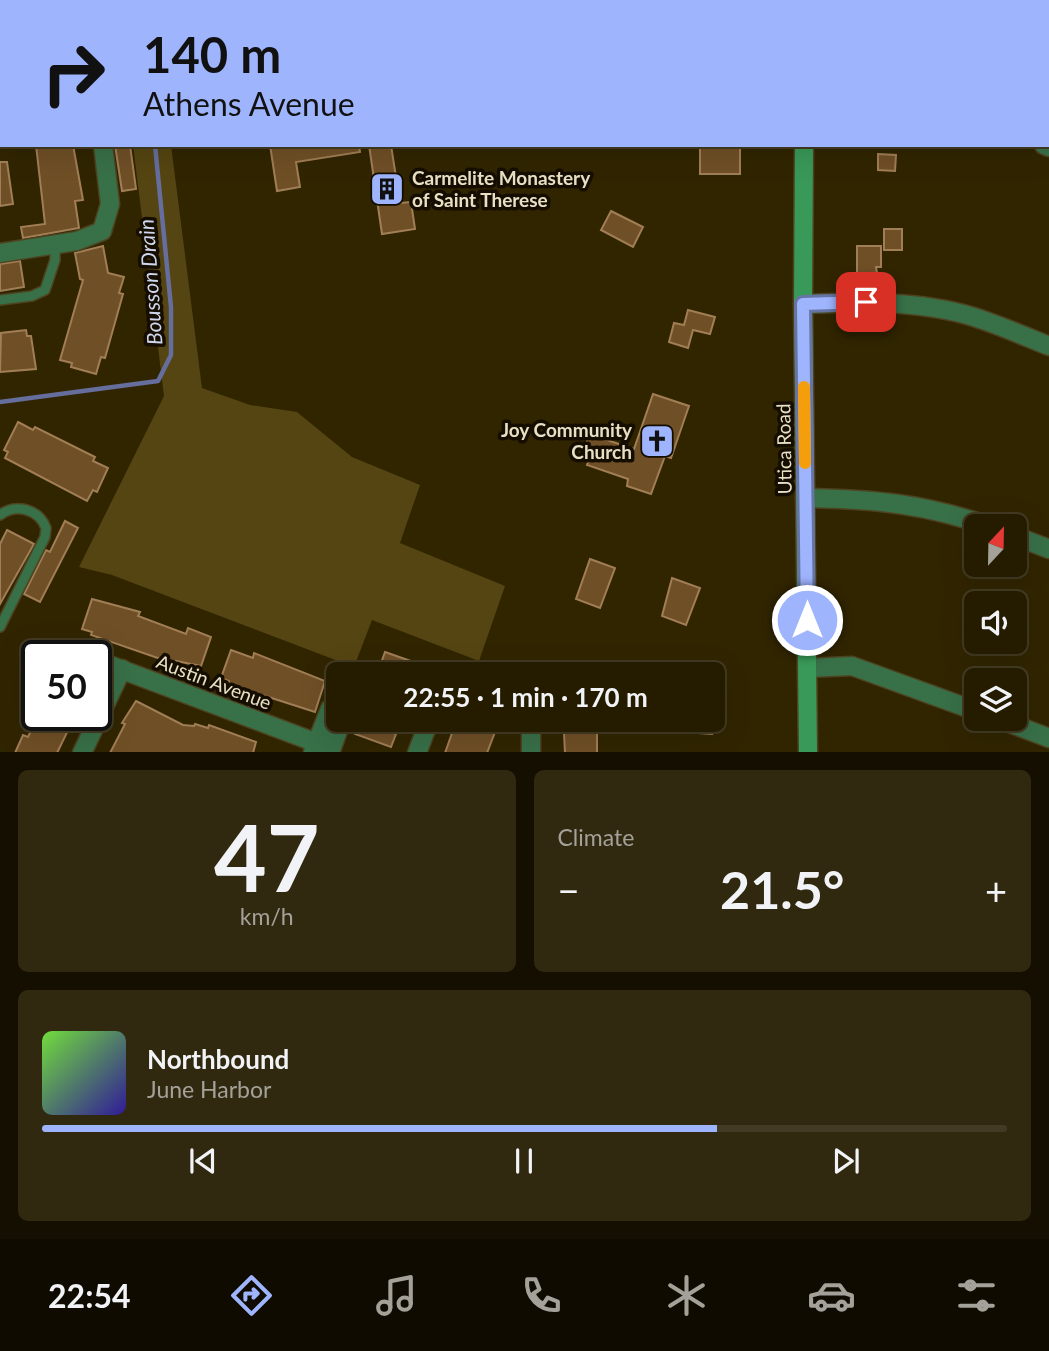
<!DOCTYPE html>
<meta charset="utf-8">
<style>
body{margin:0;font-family:Lato,sans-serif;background:#31290f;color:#f1f3f6;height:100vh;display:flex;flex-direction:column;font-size:26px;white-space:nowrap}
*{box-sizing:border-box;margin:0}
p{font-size:23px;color:#a3a199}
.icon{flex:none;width:38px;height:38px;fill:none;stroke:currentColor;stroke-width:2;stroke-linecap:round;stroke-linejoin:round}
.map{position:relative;height:752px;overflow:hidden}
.sheet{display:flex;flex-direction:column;gap:18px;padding:18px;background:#140f00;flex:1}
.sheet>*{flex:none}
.hud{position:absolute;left:0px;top:0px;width:1050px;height:147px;box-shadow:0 7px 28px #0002,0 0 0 2px #423a22;background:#9eb4fd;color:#111;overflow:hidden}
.needle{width:46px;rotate:22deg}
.controls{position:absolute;left:964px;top:514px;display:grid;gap:14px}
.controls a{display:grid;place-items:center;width:63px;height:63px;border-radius:10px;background:#251c00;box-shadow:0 7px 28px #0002,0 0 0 2px #423a22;font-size:35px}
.speed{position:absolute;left:21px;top:640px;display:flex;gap:14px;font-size:35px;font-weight:700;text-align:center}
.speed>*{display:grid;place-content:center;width:91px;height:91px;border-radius:50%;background:#251c00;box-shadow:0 7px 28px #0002,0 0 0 2px #423a22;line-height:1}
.speed .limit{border:4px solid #111;border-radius:10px;background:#fff;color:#111}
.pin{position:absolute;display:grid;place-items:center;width:60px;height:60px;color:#fff;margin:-30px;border-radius:14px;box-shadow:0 4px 10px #0006}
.me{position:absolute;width:77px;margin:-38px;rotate:0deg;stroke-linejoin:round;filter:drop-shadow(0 0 5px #0008)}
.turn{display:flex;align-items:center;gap:24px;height:147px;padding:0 28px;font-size:32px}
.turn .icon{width:91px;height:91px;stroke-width:2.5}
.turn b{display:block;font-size:49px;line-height:60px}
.big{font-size:52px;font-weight:700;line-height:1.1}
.sheet .card{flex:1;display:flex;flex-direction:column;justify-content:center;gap:10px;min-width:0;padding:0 24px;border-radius:10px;background:#31290f}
.sheet .dial{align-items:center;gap:0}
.dial b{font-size:91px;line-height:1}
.song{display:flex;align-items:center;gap:21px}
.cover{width:84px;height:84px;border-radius:10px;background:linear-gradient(135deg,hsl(100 70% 55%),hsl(250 70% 35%))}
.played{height:7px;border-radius:4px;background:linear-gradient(90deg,#9eb4fd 70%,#423a22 70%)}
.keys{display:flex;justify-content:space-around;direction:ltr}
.heat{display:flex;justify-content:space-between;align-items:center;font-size:38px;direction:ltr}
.sheet .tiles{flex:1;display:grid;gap:18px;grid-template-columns:1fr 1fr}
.card:last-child{grid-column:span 2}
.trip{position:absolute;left:326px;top:662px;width:399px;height:70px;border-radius:10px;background:#251c00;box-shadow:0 7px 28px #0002,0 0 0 2px #423a22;font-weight:700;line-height:70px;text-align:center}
.dock{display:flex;height:112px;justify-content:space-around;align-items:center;background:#0f0b00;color:#a3a199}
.dock .icon{width:49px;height:49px}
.dock .selected{color:#9eb4fd}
.dock b{font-size:32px;color:#f1f3f6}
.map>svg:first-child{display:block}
</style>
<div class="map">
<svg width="1049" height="753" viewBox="0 0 1049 753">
<rect width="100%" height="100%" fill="#312500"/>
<path fill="#554512" d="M 133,145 L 171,145 L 202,388 L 250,405 L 297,412 L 352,457 L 420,485 L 400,543 L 505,586 L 479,661 L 372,620 L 354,667 L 112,575 L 79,567 L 164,396 Z"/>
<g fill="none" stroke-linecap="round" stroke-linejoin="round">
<g stroke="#666e9e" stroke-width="4.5">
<path d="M 136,0 L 136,2"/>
<path d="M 0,402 L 158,381 L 171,355 L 171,307 L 155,145"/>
</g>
</g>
<g fill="#6f4f26" stroke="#a17e55" stroke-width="2">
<path d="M 36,145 L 73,145 L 83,200 L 75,201 L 79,228 L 23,238 L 21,227 L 45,224 Z"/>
<path d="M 115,145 L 130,145 L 136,189 L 122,191 Z"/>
<path d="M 270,145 L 359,145 L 360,152 L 296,162 L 300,187 L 277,191 Z"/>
<path d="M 369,145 L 391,145 L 400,203 L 411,202 L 415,229 L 382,234 Z"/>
<rect x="700" y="145" width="40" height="29"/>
<path d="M 878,154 L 896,155 L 895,171 L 878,170 Z"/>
<path d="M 0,162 L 7,162 L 13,204 L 0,206 Z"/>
<path d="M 611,211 L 643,227 L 633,247 L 601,230 Z"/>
<rect x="884" y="229" width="18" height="21"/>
<path d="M 103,246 L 108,273 L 124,277 L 119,293 L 123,294 L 105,358 L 101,357 L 96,374 L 71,367 L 72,363 L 60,360 L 83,280 L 80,279 L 75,253 Z"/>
<path d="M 857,246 L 881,246 L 881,267 L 876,267 L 877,273 L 857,273 Z"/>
<path d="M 20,261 L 24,287 L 0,291 L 0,264 Z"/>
<path d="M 688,310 L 715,317 L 710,334 L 693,330 L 688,348 L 669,342 L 674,323 L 684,325 Z"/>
<path d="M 26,330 L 27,336 L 31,336 L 36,369 L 0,372 L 1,333 Z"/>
<path d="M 653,394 L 689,406 L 671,458 L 665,456 L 651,494 L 627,486 L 628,479 L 587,465 L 592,451 L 585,448 L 589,434 L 634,449 Z"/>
<path d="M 18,422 L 33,430 L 35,427 L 95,457 L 93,461 L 108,468 L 97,492 L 93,490 L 87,501 L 5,458 L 8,452 L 4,450 Z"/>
<path d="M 65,521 L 78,528 L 40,602 L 24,594 L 46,550 L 50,552 Z"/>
<path d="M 7,530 L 34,544 L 0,604 L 0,544 Z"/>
<path d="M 590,559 L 615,568 L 600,608 L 576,599 Z"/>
<path d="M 672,578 L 700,588 L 686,625 L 662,616 Z"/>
<path d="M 92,599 L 140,612 L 138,616 L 186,634 L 188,628 L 211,637 L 201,666 L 176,661 L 175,664 L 91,635 L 92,632 L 82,629 Z"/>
<path d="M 231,650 L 253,658 L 254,653 L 325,681 L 315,712 L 228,684 L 229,681 L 221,678 Z"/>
<path d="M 385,652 L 442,672 L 442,674 L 377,674 Z"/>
<path d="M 136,701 L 183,725 L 194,726 L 195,724 L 208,728 L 209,725 L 256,742 L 253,753 L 110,753 L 125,724 L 122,723 Z"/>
<path d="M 38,716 L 75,716 L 57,753 L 15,753 L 23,735 L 28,737 Z"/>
<path d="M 361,719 L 395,719 L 391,732 L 396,734 L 391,747 L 355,734 Z"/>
<path d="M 457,719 L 500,719 L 487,753 L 445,753 Z"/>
<path d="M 559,719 L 597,719 L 597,753 L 565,753 L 564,733 L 559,733 Z"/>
<path d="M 685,719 L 713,719 L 712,734 L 684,732 Z"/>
</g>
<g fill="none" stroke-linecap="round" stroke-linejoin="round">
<g stroke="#4e4320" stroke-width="12">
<g id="service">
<path d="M 0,52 L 2,52"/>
<path d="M 0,300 L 32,296 L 45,290 L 55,260 L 55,245"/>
<path d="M 0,515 C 16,503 39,509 46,528 L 45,537 L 0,627"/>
</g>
</g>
<g stroke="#4e4320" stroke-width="21">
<g id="minor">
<path d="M 0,8 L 2,8"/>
<path d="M 1044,145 L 1049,147"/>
<path d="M 0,253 L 77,241 L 102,231 L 110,204 L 103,145"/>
<path d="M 803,304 C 859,302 919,300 974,317 C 999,325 1024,336 1049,346"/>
<path d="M 805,498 C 875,499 925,504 992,527"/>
<path d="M 1015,536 L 1049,549"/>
<path d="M 77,652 L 88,656"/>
<path d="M 96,660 L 317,743"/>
<path d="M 807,668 L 852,666 L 976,711"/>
<path d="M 999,719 L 1049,738"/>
<path d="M 531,722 L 531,753"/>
<path d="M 313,752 L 330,709"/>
<path d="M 82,753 L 122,669"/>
<path d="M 330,753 L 341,722"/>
<path d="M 417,753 L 430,719"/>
</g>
</g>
<g stroke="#4e4320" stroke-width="21">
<g id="secondary">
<path d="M 808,2 L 808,0"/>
<path d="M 804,145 L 803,304 L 808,753"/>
</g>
</g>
<use href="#service" stroke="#387048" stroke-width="9"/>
<use href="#minor" stroke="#387048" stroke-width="18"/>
<use href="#secondary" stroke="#399958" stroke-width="18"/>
</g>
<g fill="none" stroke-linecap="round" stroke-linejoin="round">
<g stroke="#6775a4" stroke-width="18">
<path id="route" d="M 807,620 L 803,304 L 866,302"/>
</g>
<use href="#route" stroke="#9eb4fd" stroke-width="12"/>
<path stroke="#f59e0b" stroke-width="12" d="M 804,387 L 805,463"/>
</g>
<defs>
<g id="building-square" transform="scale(1.75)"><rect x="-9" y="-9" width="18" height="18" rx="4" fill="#9eb4fd" stroke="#150e00"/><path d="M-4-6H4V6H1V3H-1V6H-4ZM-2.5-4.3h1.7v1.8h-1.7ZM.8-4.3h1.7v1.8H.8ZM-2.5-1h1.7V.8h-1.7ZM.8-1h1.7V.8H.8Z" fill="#111"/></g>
<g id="church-square" transform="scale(1.75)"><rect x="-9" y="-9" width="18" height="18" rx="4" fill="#9eb4fd" stroke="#150e00"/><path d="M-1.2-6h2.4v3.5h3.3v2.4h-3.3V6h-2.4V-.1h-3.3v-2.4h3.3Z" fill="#111"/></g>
</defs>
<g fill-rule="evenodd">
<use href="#building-square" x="387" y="189"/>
<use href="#church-square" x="657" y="441"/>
</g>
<g text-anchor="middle" stroke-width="7" stroke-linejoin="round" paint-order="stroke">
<g font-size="19" font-weight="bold" fill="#e8dfc5" stroke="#150e00" text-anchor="start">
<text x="412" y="185">Carmelite Monastery<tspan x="412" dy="22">of Saint Therese</tspan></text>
<text x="632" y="437" text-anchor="end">Joy Community<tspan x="632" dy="22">Church</tspan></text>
</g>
<g font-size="19" fill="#e8dfc5" stroke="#150e00">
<text transform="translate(784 449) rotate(-91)" y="7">Utica Road</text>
<text transform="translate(214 682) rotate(21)" y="7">Austin Avenue</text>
</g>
<g font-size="21" font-style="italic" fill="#cfd6ee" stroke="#150e00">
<text transform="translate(151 282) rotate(-94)" y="7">Bousson Drain</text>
</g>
</g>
</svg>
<div class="controls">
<a><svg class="needle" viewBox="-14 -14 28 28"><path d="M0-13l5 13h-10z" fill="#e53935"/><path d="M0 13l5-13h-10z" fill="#a3a199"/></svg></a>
<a><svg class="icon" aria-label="sound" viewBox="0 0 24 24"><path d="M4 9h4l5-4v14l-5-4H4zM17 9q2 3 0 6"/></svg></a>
<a><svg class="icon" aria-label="layers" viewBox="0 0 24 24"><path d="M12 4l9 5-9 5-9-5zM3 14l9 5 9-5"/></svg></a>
</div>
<div class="speed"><div class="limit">50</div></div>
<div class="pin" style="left:866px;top:302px;background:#d93025"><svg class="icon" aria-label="arrive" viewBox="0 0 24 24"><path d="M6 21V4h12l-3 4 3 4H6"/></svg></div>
<svg class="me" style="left:807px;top:620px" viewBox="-20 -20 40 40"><circle r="17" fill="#9eb4fd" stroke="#fff" stroke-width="3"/><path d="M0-11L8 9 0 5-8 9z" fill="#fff"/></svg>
<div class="trip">22:55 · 1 min · 170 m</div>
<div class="hud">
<div class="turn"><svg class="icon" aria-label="right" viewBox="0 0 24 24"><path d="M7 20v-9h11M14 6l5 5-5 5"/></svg><div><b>140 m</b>Athens Avenue</div></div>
</div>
</div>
<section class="sheet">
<div class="tiles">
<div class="card dial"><b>47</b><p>km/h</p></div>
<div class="card"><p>Climate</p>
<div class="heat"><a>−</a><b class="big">21.5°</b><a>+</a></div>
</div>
<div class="card">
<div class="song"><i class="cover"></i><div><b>Northbound</b><p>June Harbor</p></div></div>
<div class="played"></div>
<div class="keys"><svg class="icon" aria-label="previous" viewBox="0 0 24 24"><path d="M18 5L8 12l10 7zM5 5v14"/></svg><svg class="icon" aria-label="pause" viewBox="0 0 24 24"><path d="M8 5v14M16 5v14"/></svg><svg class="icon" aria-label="next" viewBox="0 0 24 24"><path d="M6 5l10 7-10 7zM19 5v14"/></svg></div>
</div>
</div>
</section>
<nav class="dock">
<b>22:54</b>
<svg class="icon selected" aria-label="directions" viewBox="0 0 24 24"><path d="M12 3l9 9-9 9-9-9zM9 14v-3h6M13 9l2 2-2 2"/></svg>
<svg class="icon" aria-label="music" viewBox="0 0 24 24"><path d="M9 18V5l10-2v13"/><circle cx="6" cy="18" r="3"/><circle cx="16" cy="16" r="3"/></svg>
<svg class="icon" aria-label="phone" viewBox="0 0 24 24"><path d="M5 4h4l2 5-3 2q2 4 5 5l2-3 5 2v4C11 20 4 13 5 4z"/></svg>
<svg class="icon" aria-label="climate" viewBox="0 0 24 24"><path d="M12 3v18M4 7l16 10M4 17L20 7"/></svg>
<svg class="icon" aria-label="car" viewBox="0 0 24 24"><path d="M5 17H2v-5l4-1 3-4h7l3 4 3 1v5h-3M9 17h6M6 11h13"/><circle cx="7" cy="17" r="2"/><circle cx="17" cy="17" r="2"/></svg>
<svg class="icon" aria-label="filters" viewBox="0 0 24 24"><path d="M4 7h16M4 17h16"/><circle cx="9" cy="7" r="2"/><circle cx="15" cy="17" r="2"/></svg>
</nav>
